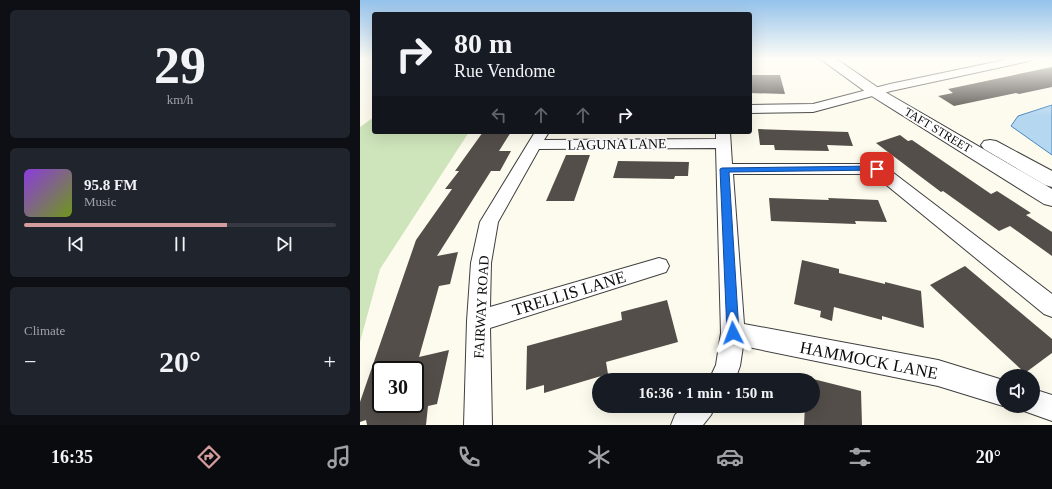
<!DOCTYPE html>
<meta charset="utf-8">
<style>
body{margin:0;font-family:"Times New Roman",serif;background:#20242c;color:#f1f3f6;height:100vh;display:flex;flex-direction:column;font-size:15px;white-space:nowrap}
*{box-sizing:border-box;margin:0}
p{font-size:13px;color:#9ea1a6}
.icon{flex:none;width:22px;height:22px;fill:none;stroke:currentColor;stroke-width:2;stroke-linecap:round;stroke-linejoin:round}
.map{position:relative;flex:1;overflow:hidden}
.panel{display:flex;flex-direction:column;gap:10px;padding:10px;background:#0d0f14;width:360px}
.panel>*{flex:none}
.top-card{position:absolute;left:12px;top:12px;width:380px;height:122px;border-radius:4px;box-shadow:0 4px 16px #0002;background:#171b24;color:#f1f3f6;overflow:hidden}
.buttons{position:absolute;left:636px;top:369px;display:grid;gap:8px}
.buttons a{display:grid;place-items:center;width:44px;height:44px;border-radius:50%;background:#171b24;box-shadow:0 4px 16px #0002;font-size:20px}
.speed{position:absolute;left:12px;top:361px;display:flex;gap:8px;font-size:20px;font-weight:700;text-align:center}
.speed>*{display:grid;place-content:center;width:52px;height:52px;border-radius:50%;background:#171b24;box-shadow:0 4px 16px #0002;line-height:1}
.speed .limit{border:2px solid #111;border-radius:6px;background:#fff;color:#111}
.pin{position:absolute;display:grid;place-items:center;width:34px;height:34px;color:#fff;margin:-17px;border-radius:8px;box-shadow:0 2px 6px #0006}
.me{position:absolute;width:44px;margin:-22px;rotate:357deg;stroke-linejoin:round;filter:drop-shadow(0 0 3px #0008)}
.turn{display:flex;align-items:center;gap:14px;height:84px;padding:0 16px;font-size:18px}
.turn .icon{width:52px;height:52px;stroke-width:2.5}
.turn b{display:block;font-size:28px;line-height:34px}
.lanes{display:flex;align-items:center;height:38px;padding:0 16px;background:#0003;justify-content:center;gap:20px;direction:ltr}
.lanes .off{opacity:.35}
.big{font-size:30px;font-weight:800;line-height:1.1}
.panel .card{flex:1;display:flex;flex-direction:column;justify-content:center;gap:6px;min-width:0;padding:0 14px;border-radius:6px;background:#20242c}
.panel .dial{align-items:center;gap:0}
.dial b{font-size:52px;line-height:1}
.song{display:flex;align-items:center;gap:12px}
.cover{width:48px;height:48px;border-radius:6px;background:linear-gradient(135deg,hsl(270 70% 55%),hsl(80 70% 35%))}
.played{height:4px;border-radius:2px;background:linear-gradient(90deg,#d39c9d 65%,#363941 65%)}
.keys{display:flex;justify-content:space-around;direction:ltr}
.heat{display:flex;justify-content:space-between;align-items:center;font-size:22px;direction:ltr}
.trip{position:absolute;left:232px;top:373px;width:228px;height:40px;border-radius:20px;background:#171b24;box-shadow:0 4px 16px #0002;font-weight:800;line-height:40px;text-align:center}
.menu{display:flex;height:64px;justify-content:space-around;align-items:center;background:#090b0e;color:#9ea1a6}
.menu .icon{width:28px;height:28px}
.menu .on{color:#d39c9d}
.menu b{font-size:18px;color:#f1f3f6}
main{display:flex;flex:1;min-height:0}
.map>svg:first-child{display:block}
</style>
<main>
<section class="panel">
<div class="card dial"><b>29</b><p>km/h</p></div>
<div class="card">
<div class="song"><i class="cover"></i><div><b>95.8 FM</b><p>Music</p></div></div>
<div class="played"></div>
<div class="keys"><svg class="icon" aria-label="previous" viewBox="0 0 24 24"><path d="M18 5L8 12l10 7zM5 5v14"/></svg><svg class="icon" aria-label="pause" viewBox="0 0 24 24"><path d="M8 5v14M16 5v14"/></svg><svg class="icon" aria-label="next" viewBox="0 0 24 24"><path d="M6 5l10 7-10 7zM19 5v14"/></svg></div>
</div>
<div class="card"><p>Climate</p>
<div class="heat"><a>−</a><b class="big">20°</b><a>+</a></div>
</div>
</section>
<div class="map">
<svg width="692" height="425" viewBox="0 0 692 425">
<rect width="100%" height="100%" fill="#fdfbed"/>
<path fill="#cee4ba" d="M 14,117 L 14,132 L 109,132 L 20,269 L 0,342 L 0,127 Z"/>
<path fill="#b6d7f0" stroke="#4488c0" d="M 692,105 L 692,155 L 651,126 L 658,116 Z"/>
<g fill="#544e4a" fill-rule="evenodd">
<path d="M 692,67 L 692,87 L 659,94 L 656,93 L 594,106 L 578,96 L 593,93 L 588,89 Z"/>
<path d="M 390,75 L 420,75 L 425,94 L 390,93 Z"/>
<path d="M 398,129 L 488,132 L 493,146 L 467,145 L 469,151 L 415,150 L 414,145 L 400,145 Z"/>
<path d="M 123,132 L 151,132 L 139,151 L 151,151 L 140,171 L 131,171 L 77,256 L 98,252 L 90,284 L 79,286 L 59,357 L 89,350 L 77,404 L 68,406 L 66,425 L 7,425 L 6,420 L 0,422 L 0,402 L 56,240 L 92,189 L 85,189 L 99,171 L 95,171 ZM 21,370 L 55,370 L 55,404 L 21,404 Z"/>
<path d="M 540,135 L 548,141 L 552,140 L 631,194 L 637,191 L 671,213 L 666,215 L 692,232 L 692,256 L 650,226 L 639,231 L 583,191 L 581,192 L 516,143 Z"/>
<path d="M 206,155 L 230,155 L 214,201 L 186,201 Z"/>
<path d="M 258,161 L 329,162 L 328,176 L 315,176 L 314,179 L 253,178 Z"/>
<path d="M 409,198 L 469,200 L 468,198 L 518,200 L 527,222 L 495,221 L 496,224 L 411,221 Z"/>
<path d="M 442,260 L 479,269 L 479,273 L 525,284 L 525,282 L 561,291 L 564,328 L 522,316 L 522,320 L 474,307 L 472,321 L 460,317 L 461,311 L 434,304 Z"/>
<path d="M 605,266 L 692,339 L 692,353 L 665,373 L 570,285 Z"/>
<path d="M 307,300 L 318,342 L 246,362 L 248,374 L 184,393 L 184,385 L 166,390 L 167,346 L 262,320 L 261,312 Z"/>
<path d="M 453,379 L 501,391 L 502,425 L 444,425 L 445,406 L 453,406 Z"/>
</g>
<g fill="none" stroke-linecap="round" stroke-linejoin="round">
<g stroke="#3f3f3f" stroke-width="2">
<g id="minor">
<path d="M 654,58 L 674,58 L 669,61 L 531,91 L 453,112 L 390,113 L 390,105 L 453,104 L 530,84 Z"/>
<path d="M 175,132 L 189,132 L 184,140 L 356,139 L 356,132 L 370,132 L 372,164 L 517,164 L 523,165 L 692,294 L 692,317 L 684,314 L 513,174 L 373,174 L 384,324 L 578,360 L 643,380 L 643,406 L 578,386 L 383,346 L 380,366 L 375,380 L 349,380 L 356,365 L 361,333 L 356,148 L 179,149 L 138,222 L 131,263 L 130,307 L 299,258 L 306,260 L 309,266 L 306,272 L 130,328 L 132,425 L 104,425 L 107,321 L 111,263 L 120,222 Z"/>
<path d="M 673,389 L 692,395 L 692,421 L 664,411 L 661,406 L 673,406 Z"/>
<path d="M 324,406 L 355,406 L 351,415 L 343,425 L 311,425 L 315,415 Z"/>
</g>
</g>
<g stroke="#3f3f3f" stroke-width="2">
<g id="tertiary">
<path d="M 459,58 L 475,58 L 520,89 L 692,189 L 692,206 L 684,204 L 510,95 Z"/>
<path d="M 630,140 L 636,141 L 692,171 L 692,187 L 685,185 L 624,149 L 621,145 L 624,141 Z"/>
</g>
</g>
<use href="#minor" fill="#fff" fill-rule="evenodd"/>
<use href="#tertiary" fill="#fff" fill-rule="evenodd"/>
</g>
<linearGradient id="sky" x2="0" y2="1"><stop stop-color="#94c2eb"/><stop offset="0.5" stop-color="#fefdf7"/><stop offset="1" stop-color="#fefdf7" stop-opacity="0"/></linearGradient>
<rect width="692" height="117" fill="url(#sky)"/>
<path fill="#1a73e8" stroke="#114b97" d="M 517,166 L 520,167 L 520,170 L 369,172 L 379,333 L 377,337 L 373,339 L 368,337 L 367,333 L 360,169 L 362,168 Z"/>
<g text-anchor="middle" stroke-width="4" stroke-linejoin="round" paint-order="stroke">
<g font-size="12" fill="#0c0c0c" stroke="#fff">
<text transform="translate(578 130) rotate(31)" y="4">TAFT STREET</text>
</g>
<g font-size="14" fill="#0c0c0c" stroke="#fff">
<text transform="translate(257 144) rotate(-1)" y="5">LAGUNA LANE</text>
<text transform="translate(121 307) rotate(-87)" y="5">FAIRWAY ROAD</text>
</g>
<g font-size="17" fill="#0c0c0c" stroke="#fff">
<text transform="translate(209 293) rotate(-17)" y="6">TRELLIS LANE</text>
<text transform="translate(509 360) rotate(11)" y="6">HAMMOCK LANE</text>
</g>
</g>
</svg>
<div class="buttons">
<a><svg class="icon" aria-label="sound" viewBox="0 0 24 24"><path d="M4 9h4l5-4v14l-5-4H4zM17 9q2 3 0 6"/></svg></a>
</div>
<div class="speed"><div class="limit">30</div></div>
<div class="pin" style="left:517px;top:169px;background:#d93025"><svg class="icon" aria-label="arrive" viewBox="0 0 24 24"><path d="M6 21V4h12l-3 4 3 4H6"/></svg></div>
<svg class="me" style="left:373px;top:333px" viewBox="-20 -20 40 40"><path d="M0-17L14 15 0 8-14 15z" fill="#1a73e8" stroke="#fff" stroke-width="4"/></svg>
<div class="trip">16:36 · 1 min · 150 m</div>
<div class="top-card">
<div class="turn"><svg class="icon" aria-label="right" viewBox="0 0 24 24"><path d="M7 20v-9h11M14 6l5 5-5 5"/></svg><div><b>80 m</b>Rue Vendome</div></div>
<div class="lanes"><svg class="icon off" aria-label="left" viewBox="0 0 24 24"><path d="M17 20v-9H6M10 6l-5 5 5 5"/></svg><svg class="icon off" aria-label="ahead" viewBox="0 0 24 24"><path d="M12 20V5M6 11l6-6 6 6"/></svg><svg class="icon off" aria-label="ahead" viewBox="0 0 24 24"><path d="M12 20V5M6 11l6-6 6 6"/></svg><svg class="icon" aria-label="right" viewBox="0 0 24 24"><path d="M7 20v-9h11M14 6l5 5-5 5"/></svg></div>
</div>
</div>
</main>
<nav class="menu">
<b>16:35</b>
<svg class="icon on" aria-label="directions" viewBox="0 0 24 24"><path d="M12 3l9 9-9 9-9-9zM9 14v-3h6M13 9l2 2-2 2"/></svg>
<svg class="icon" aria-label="music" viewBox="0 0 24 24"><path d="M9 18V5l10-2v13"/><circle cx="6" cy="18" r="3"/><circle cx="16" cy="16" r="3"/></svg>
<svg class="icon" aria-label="phone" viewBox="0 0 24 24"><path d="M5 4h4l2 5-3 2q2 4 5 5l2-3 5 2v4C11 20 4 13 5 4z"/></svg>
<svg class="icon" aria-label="climate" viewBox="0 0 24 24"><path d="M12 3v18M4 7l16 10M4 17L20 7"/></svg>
<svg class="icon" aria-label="car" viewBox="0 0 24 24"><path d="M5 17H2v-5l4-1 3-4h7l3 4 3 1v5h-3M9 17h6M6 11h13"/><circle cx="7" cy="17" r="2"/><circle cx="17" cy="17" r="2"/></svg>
<svg class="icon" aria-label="filters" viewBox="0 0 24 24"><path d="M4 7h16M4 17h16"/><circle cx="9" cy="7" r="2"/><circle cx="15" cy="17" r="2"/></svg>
<b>20°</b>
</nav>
